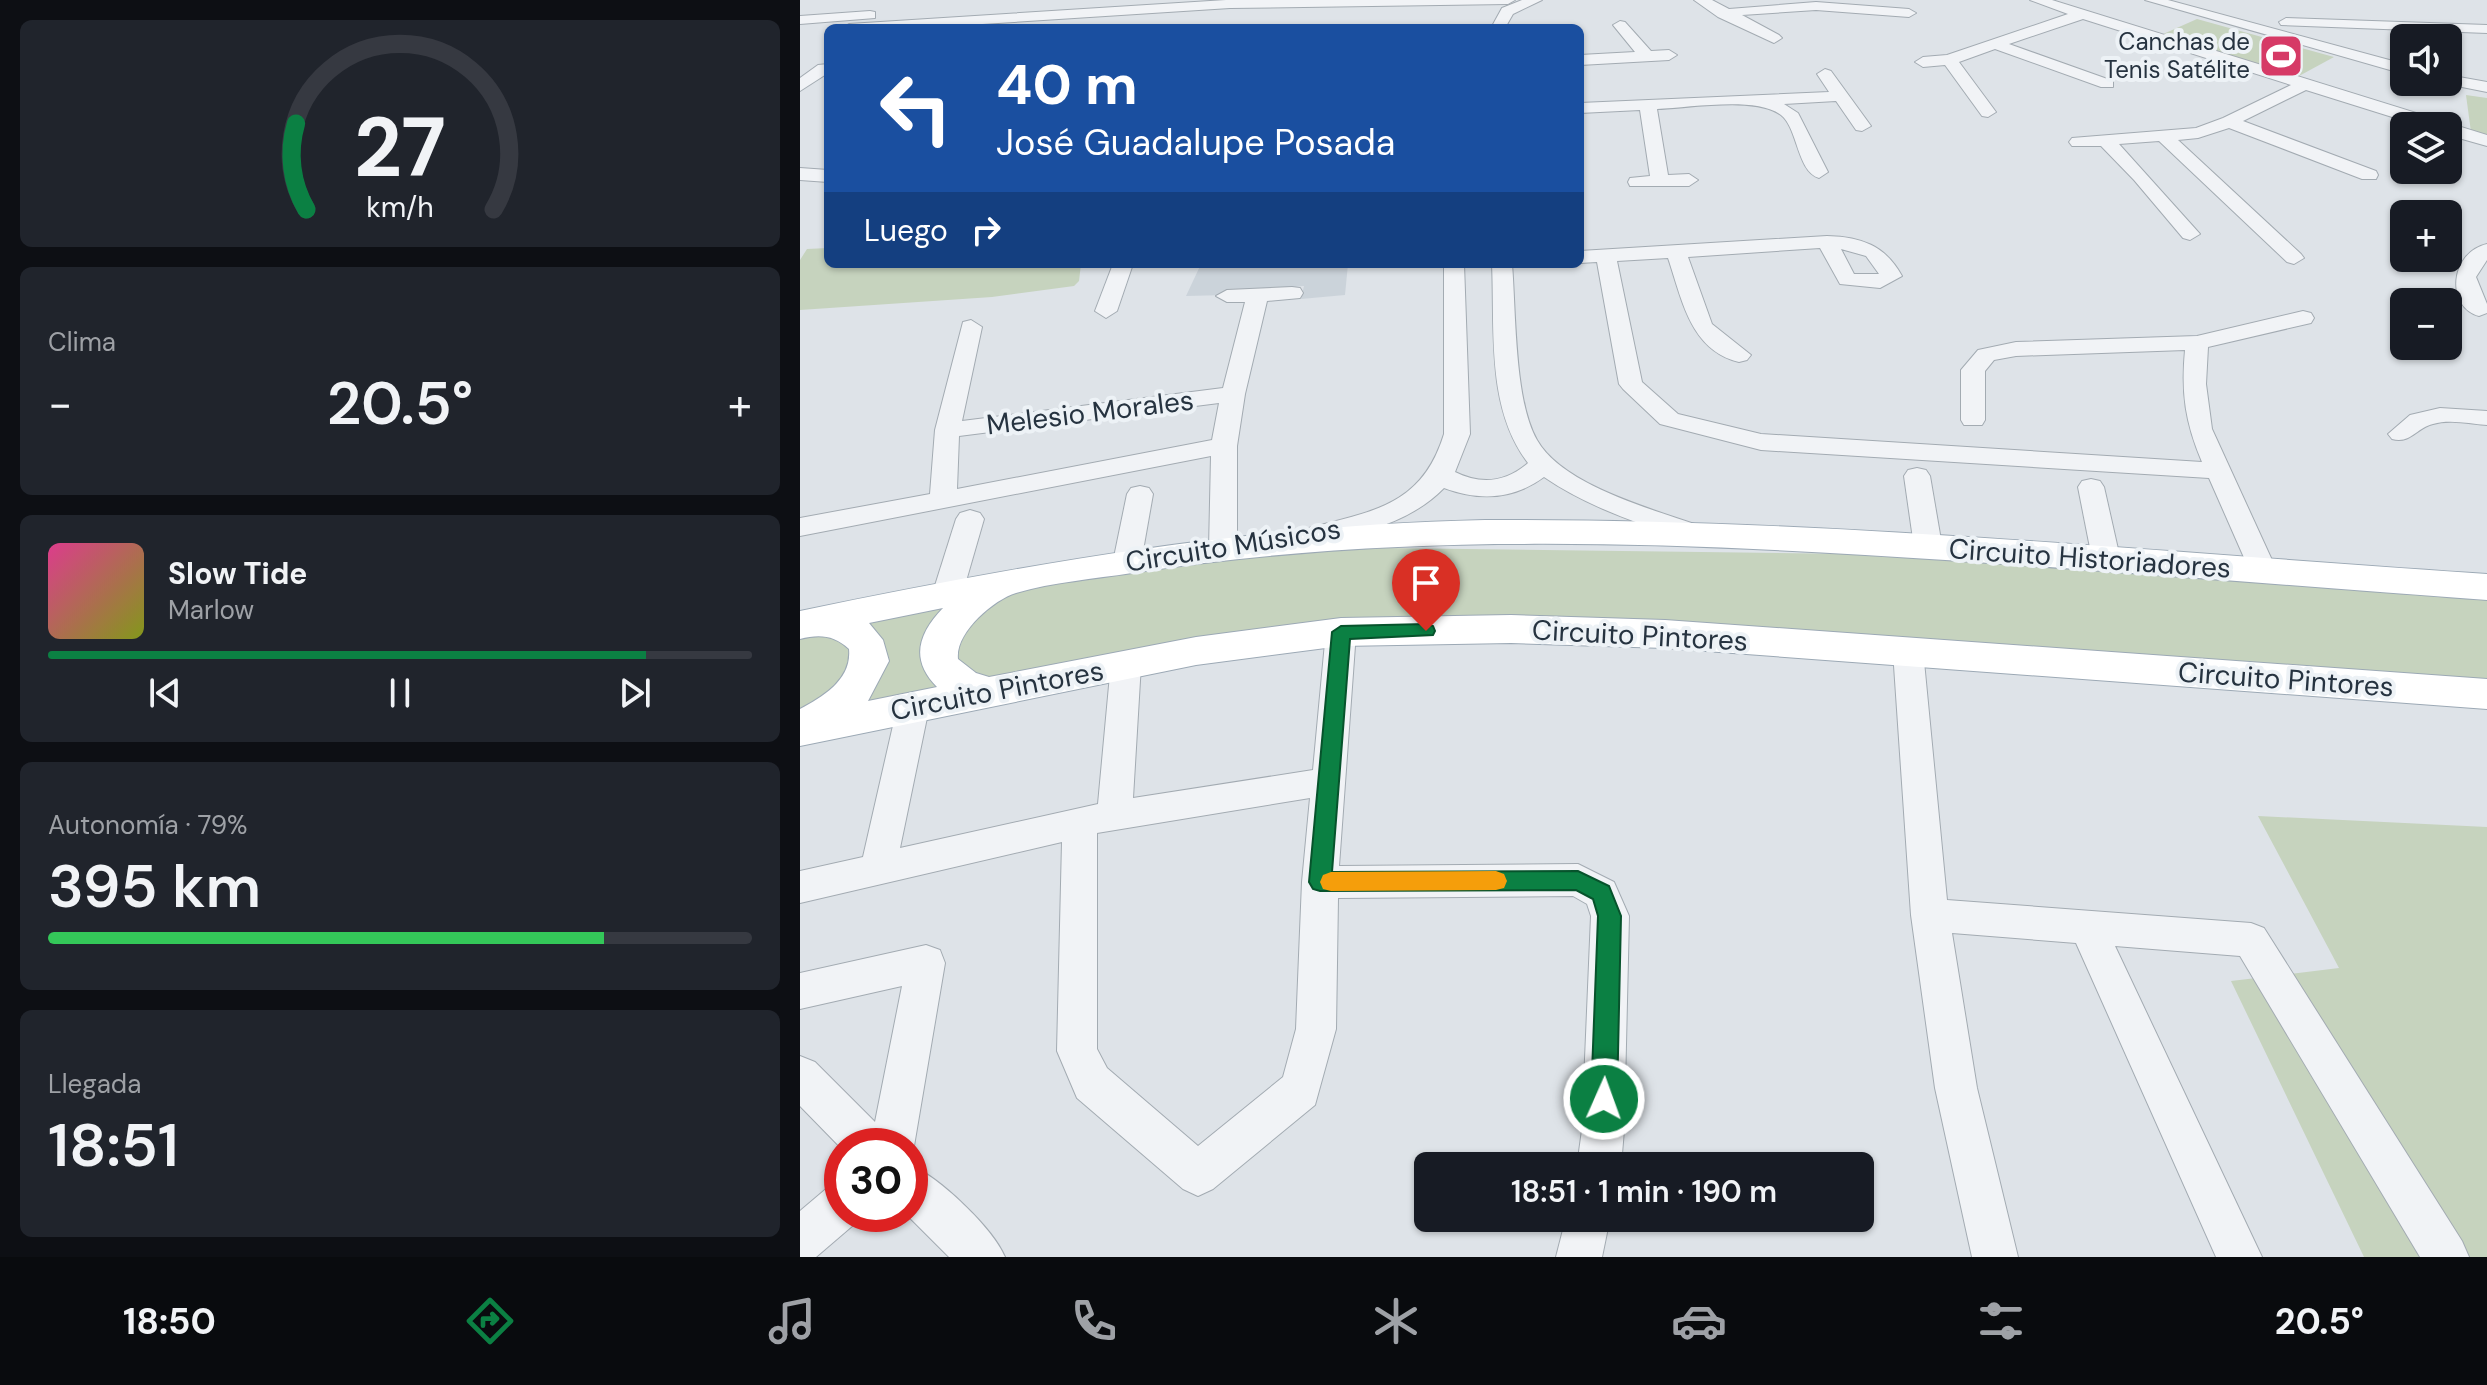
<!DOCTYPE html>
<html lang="es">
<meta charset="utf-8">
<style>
body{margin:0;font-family:"DM Sans",sans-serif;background:#20242c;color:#f1f3f6;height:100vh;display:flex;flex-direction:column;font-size:30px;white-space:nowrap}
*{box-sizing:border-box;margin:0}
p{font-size:26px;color:#9ea1a6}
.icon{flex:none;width:44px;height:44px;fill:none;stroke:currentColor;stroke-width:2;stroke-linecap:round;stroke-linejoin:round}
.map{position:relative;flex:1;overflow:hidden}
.side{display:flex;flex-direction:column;gap:20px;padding:20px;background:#0d0f14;width:800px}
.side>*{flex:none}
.banner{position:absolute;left:24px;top:24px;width:760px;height:244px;border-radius:12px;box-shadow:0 2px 6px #0004;background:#1a4fa0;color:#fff;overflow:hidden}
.buttons{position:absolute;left:1590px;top:24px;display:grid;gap:16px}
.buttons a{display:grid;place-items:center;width:72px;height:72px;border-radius:12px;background:#171b24;box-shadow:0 2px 6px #0004;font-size:40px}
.speed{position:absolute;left:24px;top:1128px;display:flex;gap:16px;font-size:40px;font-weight:700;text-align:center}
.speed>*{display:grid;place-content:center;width:104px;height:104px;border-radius:50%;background:#171b24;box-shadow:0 2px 6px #0004;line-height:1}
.speed .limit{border:12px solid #d22;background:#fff;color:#111}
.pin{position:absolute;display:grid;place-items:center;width:68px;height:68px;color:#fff;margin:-82px -34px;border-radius:50% 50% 50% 0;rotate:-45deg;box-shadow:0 0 8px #0007}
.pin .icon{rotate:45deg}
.me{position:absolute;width:88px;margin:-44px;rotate:2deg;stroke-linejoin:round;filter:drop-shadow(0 0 6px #0008)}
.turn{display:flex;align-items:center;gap:28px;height:168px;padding:0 40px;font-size:36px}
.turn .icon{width:104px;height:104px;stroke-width:2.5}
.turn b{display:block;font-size:56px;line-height:68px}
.then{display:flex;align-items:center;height:76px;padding:0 40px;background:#0003;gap:16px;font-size:30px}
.big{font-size:60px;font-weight:600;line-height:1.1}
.side .card{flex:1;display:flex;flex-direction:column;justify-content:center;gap:12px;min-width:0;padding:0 28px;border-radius:12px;background:#20242c}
.side .dial{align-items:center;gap:0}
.dial svg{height:208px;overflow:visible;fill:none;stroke:#363941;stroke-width:7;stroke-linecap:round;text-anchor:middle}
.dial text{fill:#f1f3f6;stroke:none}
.song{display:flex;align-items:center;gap:24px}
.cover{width:96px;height:96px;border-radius:12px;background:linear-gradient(135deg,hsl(330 70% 55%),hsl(70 70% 35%))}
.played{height:8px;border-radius:4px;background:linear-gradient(90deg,#0b8043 85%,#363941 85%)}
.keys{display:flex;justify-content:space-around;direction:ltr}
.heat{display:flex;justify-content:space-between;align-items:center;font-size:44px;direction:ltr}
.charge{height:12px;border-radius:6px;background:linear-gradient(90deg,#34c759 79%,#363941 0)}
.trip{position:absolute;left:614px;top:1152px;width:460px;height:80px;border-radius:12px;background:#171b24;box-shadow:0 2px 6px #0004;font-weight:600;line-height:80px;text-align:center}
.tab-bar{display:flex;height:128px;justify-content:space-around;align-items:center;background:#090b0e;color:#9ea1a6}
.tab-bar .icon{width:56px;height:56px}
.tab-bar .active{color:#0b8043}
.tab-bar b{font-size:36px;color:#f1f3f6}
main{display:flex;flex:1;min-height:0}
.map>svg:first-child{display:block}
</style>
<main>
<section class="side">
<div class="card dial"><svg viewBox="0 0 100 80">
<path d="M14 69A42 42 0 1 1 86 69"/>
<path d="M14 69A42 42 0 0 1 10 36" stroke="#0b8043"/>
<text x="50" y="56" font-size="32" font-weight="700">27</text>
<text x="50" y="72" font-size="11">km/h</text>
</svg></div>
<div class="card"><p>Clima</p>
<div class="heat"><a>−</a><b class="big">20.5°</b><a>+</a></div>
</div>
<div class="card">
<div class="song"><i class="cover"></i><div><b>Slow Tide</b><p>Marlow</p></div></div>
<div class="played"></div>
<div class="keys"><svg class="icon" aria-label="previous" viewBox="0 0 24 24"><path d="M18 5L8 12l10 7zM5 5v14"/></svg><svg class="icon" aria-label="pause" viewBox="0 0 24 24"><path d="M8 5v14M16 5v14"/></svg><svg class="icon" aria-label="next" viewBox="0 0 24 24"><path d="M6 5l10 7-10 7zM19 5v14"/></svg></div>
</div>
<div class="card"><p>Autonomía · 79%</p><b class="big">395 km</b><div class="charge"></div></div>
<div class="card"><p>Llegada</p><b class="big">18:51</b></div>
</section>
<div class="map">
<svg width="1687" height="1257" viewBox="0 0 1687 1257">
<rect width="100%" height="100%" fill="#dee3e8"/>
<path fill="#cbd3da" d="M 401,264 L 548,264 L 545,295 L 501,299 L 504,286 L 431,291 L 427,295 L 386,296 Z"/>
<g fill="#c6d3be">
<path d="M 1397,19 L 1534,57 L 1499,76 L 1361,35 Z"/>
<path d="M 1666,95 L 1687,98 L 1687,135 L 1671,132 Z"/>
<path d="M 28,248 L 28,264 L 281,264 L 279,281 L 274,286 L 192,297 L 0,310 L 0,260 L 7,249 Z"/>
<path d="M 504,547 L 1126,555 L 1687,594 L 1687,679 L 868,632 L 545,626 L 0,724 L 0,629 L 115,604 Z"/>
<path d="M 1458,816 L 1687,827 L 1687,1257 L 1564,1257 L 1431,981 L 1539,968 Z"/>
</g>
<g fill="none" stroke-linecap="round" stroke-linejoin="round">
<g stroke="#a3abb2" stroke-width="2">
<g id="minor">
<path d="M 426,0 L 715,0 L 708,4 L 430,8 L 119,28 L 42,28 L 49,24 Z"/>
<path d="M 722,0 L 742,0 L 713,14 L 705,28 L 691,28 L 702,8 Z"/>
<path d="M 894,0 L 912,0 L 929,9 L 1016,2 L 1109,9 L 1116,13 L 1109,17 L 1016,10 L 942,15 L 979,35 L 982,38 L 974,43 L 918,17 Z"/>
<path d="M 1230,0 L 1252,0 L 1687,135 L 1687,146 L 1648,135 L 1648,126 L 1621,126 L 1506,90 L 1443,121 L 1576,171 L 1578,175 L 1576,179 L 1562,179 L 1429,128 L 1398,138 L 1378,140 L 1501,254 L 1504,258 L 1494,264 L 1487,262 L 1359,141 L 1319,144 L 1400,234 L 1390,240 L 1383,238 L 1334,180 L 1301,146 L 1272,146 L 1269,142 L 1272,138 L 1396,128 L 1423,118 L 1491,85 L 1283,19 L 1209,44 L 1313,81 L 1313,87 L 1301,87 L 1195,49 L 1159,62 L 1196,112 L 1188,117 L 1182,116 L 1145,65 L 1123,67 L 1115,62 L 1123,57 L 1147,55 L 1268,14 Z"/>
<path d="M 1345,0 L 1368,0 L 1604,64 L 1604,74 Z"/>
<path d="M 70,11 L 75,12 L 75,18 L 0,24 L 0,16 Z"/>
<path d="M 1486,18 L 1687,25 L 1687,33 L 1481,25 L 1479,22 Z"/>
<path d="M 820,21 L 825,22 L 851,51 L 869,50 L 877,55 L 869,60 L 780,65 L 780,55 L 835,52 L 813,25 Z"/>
<path d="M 28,64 L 28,73 L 0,91 L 0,78 L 18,65 Z"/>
<path d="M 1025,69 L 1031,71 L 1071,126 L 1062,131 L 1056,130 L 1036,101 L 984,104 L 998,113 L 1028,172 L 1019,178 C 997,172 998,128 981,115 C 956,96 889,108 857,109 L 868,175 L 889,174 L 898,180 L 889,186 L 830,186 L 828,182 L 830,178 L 850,176 L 840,110 L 780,113 L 780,103 L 1029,92 L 1017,74 Z"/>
<path d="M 1648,75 L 1687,82 L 1687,92 L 1642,83 L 1648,82 Z"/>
<path d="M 0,168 L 28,170 L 28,182 L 0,180 Z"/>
<path d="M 1027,236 C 1061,237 1085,245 1102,276 L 1080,288 L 1040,284 L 1020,248 L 888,257 L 912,324 L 951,355 L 947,360 L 939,362 C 890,350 882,299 868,258 L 817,261 L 842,382 L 878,414 L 961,434 L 1402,462 C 1385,422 1381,393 1385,350 L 1216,356 L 1194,360 L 1185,371 L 1185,420 L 1182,425 L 1164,425 L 1161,420 L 1161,370 L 1178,350 L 1216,342 L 1397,336 L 1503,311 L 1511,313 L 1514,318 L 1511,323 L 1408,347 L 1406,384 L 1412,429 L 1477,571 L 1473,578 L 1463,581 L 1453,578 L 1409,478 L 961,450 L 860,424 L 823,389 L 819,384 L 797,262 L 780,263 L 780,251 ZM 1041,249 L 1066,256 L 1079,274 L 1054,274 Z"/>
<path d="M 1687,244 L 1687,260 L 1676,277 L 1687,304 L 1687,313 L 1679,316 C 1646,307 1649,253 1687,244 Z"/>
<path d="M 313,264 L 333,264 L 317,311 L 306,318 L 295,311 Z"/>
<path d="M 644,264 L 664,264 L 670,434 L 655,472 C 681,485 706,482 728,463 C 686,408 695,330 692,264 L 712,264 C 716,311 714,400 737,440 C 763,486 855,510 903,527 L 907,533 L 903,539 L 893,542 L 883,539 C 835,522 786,506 744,477 C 713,500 679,501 644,488 C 609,524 560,533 512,545 L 502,542 L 498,536 L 502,530 C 569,511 621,509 644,434 Z"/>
<path d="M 492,287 L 500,288 L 503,293 L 500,298 L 467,301 L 445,394 L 437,446 L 437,549 L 433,556 L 423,558 L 413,556 L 409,549 L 411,456 L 0,536 L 0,518 L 130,494 L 135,430 L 163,322 L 171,320 L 182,327 L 162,421 L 423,388 L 445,302 L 427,302 L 416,296 L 427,290 ZM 419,403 L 412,440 L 157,489 L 159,436 Z"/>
<path d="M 1640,408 L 1687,411 L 1687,425 C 1670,424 1650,419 1633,424 C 1616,428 1611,444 1592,439 L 1588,434 L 1610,415 Z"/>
<path d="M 1117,468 L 1126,470 L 1130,476 L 1142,546 L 1138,553 L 1128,555 L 1118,553 L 1114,546 L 1104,476 L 1108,470 Z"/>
<path d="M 1291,479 L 1300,481 L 1304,487 L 1320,558 L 1316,565 L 1306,568 L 1296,565 L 1292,558 L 1278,487 L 1282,481 Z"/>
<path d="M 340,486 L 349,488 L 353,494 L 341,562 L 337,569 L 327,572 L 317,569 L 313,562 L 327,494 L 331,488 Z"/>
<path d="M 170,510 L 180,513 L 184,519 L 162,595 L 157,602 L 147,605 L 137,602 L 132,595 L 156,519 L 160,513 Z"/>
<path d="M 541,621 L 552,624 L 556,632 L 539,866 L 778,864 L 814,882 L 829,916 L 824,1130 L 821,1166 L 777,1166 L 782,1130 L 791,916 L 787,904 L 773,896 L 538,898 L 536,1029 L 515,1105 L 413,1189 L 398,1196 L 383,1189 L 277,1098 L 257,1051 L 262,842 L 0,903 L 0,871 L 63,857 L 97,708 L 102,699 L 113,696 L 124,699 L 129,708 L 100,848 L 298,804 L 311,664 L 315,656 L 326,653 L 337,656 L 341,664 L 333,798 L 513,770 L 526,632 L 530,624 ZM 510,798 L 502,882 L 496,1029 L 483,1077 L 398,1146 L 307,1068 L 297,1049 L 297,833 Z"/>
<path d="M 1108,640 L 1119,643 L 1123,651 L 1147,900 L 1451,923 L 1464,928 L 1662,1241 L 1669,1257 L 1620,1257 L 1440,956 L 1315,946 L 1462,1257 L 1416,1257 L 1276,943 L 1152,933 L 1177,1088 L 1218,1257 L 1172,1257 L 1135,1088 L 1111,915 L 1093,651 L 1097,643 Z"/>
<path d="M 126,945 L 140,950 L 145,963 L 114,1146 L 110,1155 L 110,1146 L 42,1146 L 42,1149 L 0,1106 L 0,1056 L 15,1062 L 75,1122 L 102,986 L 0,1009 L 0,973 Z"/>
<path d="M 110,1165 C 139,1177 193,1228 205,1257 L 149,1257 L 106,1214 L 110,1214 Z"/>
<path d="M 42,1183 L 42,1214 L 61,1214 L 58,1221 L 16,1257 L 0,1257 L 0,1211 L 26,1189 Z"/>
<path d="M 766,1218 L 810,1218 L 802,1257 L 756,1257 Z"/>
</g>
</g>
<g stroke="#9ca9b5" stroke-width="2">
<path id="major" d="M 685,520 C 1019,518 1353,552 1687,574 L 1687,600 C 1480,585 1272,567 1065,555 C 820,540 576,535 332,573 C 294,579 253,582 216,593 C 193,600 155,633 158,659 L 176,673 L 189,677 L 396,637 L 541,618 L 711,615 L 865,620 L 1687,679 L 1687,709 L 865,648 L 711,643 L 541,646 L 396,665 L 0,746 L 0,709 C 24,696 52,679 49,649 C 34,635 19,634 0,639 L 0,611 C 231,563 448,525 685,520 ZM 143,608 C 118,634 110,660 137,687 L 68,701 L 89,661 L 83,640 L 69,623 Z"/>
</g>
<use href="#minor" fill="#f1f3f6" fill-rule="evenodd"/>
<use href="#major" fill="#fff" fill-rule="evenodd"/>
</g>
<path fill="#0b8043" stroke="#07532c" stroke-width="2" d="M 626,624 L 633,626 L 635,631 L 633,635 L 550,639 L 532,872 L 778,871 L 809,886 L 821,916 L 817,1099 L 813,1108 L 804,1112 L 795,1108 L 791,1099 L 798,916 L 793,899 L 776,890 L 520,891 L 513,889 L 509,882 L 532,632 L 541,626 Z"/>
<path fill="#f59e0b" d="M 696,871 L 704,874 L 707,881 L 704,888 L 696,890 L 531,891 L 523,889 L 520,882 L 523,875 L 531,872 Z"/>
<defs>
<g id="stadium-square" transform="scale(2.3)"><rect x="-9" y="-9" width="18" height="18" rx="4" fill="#d63a66" stroke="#edf2f6"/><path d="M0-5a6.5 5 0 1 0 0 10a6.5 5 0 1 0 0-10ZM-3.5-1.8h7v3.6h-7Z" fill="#fff"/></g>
</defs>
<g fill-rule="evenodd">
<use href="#stadium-square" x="1481" y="56"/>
</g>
<g text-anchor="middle" stroke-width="8" stroke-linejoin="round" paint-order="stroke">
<g font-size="24" fill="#263340" stroke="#edf2f6" text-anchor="end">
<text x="1450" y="50">Canchas de<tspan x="1450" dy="28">Tenis Satélite</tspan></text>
</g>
<g font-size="28" fill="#263340" stroke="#edf2f6">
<text transform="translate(290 412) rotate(-7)" y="10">Melesio Morales</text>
<text transform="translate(433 545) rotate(-9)" y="10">Circuito Músicos</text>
<text transform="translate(1290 558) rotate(4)" y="10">Circuito Historiadores</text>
<text transform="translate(840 635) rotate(3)" y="10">Circuito Pintores</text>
<text transform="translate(1486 679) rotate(4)" y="10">Circuito Pintores</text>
<text transform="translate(197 690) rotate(-11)" y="10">Circuito Pintores</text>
</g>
</g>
</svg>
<div class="buttons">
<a><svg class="icon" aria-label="sound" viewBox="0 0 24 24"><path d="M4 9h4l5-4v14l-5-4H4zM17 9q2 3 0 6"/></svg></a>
<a><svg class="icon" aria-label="layers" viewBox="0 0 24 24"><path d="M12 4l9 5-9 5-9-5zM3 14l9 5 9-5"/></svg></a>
<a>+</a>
<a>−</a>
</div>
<div class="speed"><div class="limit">30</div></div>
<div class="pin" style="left:626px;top:631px;background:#d93025"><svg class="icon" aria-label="arrive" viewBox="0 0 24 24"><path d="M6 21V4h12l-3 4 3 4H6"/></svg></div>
<svg class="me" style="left:804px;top:1099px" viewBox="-20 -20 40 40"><circle r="17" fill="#0b8043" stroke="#fff" stroke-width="3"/><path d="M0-11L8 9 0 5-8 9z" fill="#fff"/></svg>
<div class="trip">18:51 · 1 min · 190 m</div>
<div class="banner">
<div class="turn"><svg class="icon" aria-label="left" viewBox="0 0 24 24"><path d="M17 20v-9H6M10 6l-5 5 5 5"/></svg><div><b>40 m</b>José Guadalupe Posada</div></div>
<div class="then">Luego<svg class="icon" aria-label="right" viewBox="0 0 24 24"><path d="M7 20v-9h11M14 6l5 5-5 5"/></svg></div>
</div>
</div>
</main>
<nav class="tab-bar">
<b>18:50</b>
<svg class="icon active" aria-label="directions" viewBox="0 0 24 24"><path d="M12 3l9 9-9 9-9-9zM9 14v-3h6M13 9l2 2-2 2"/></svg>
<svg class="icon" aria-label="music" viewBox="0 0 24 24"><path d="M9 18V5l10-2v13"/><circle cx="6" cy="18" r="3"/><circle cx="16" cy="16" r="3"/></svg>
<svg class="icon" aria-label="phone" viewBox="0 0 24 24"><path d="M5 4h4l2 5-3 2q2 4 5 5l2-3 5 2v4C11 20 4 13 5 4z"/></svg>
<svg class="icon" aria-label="climate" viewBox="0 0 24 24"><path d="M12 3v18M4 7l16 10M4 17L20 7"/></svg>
<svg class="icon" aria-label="car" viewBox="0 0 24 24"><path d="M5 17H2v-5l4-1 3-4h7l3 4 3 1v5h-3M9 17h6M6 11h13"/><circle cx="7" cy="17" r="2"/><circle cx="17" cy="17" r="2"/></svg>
<svg class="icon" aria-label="filters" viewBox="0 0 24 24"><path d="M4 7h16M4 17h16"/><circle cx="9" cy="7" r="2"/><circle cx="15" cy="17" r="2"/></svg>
<b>20.5°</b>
</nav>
